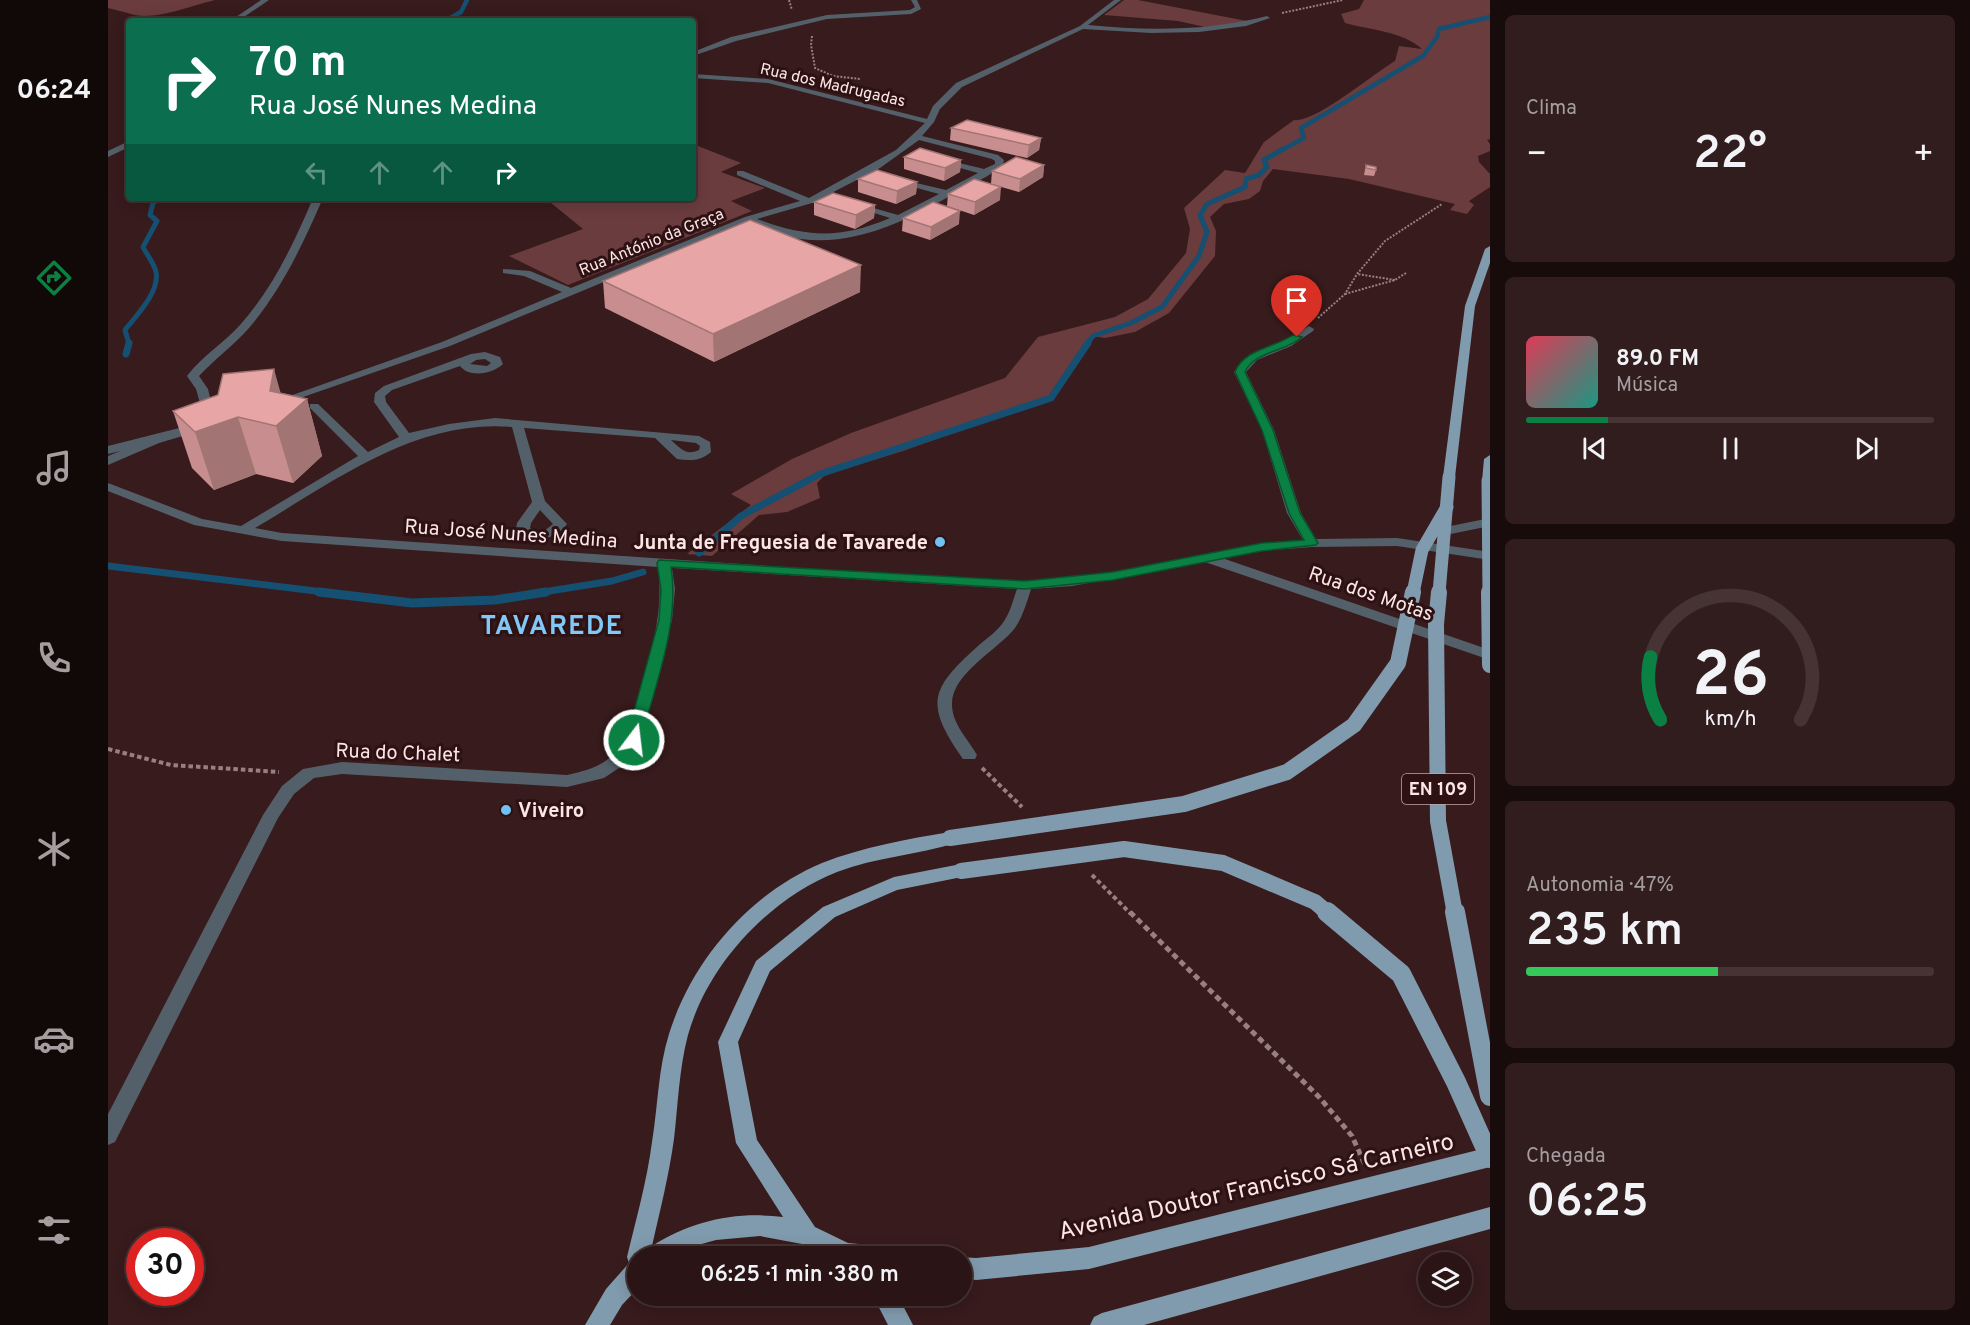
<!DOCTYPE html>
<html lang="pt">
<meta charset="utf-8">
<style>
body{margin:0;font-family:Overpass,sans-serif;background:#321d1e;color:#f1f3f6;height:100vh;display:flex;flex-direction:column;font-size:22px;white-space:nowrap}
*{box-sizing:border-box;margin:0}
p{font-size:20px;color:#a59ea0}
.icon{flex:none;width:33px;height:33px;fill:none;stroke:currentColor;stroke-width:2;stroke-linecap:round;stroke-linejoin:round}
.map{position:relative;flex:1;overflow:hidden}
.details{display:flex;flex-direction:column;gap:15px;padding:15px;background:#170b0c;width:480px}
.details>*{flex:none}
.banner{position:absolute;left:18px;top:18px;width:570px;height:183px;border-radius:6px;box-shadow:0 3px 15px #0003,0 0 0 2px #463334;background:#0b6e4f;color:#fff;overflow:hidden}
.controls{position:absolute;left:1310px;top:1252px;display:grid;gap:12px}
.controls a{display:grid;place-items:center;width:54px;height:54px;border-radius:50%;background:#2a1415;box-shadow:0 3px 15px #0003,0 0 0 2px #463334;font-size:30px}
.speed{position:absolute;left:18px;top:1228px;display:flex;gap:12px;font-size:30px;font-weight:700;text-align:center}
.speed>*{display:grid;place-content:center;width:78px;height:78px;border-radius:50%;background:#2a1415;box-shadow:0 3px 15px #0003,0 0 0 2px #463334;line-height:1}
.speed .limit{border:9px solid #d22;background:#fff;color:#111}
.pin{position:absolute;display:grid;place-items:center;width:51px;height:51px;color:#fff;margin:-62px -26px;border-radius:50% 50% 50% 0;rotate:-45deg;box-shadow:0 0 6px #0007}
.pin .icon{rotate:45deg}
.me{position:absolute;width:66px;margin:-33px;rotate:15deg;stroke-linejoin:round;filter:drop-shadow(0 0 4px #0008)}
.turn{display:flex;align-items:center;gap:21px;height:126px;padding:0 24px;font-size:27px}
.turn .icon{width:78px;height:78px;stroke-width:2.5}
.turn b{display:block;font-size:42px;line-height:51px}
.lanes{display:flex;align-items:center;height:57px;padding:0 24px;background:#0003;justify-content:center;gap:30px;direction:ltr}
.lanes .off{opacity:.35}
.big{font-size:45px;font-weight:600;line-height:1.1}
.details .widget{flex:1;display:flex;flex-direction:column;justify-content:center;gap:9px;min-width:0;padding:0 21px;border-radius:9px;background:#321d1e}
.details .dial{align-items:center;gap:0}
.dial svg{height:156px;overflow:visible;fill:none;stroke:#463334;stroke-width:7;stroke-linecap:round;text-anchor:middle}
.dial text{fill:#f1f3f6;stroke:none}
.song{display:flex;align-items:center;gap:18px}
.cover{width:72px;height:72px;border-radius:9px;background:linear-gradient(135deg,hsl(350 70% 55%),hsl(170 70% 35%))}
.played{height:6px;border-radius:3px;background:linear-gradient(90deg,#0b8043 20%,#463334 20%)}
.keys{display:flex;justify-content:space-around;direction:ltr}
.heat{display:flex;justify-content:space-between;align-items:center;font-size:33px;direction:ltr}
.charge{height:9px;border-radius:4px;background:linear-gradient(90deg,#34c759 47%,#463334 0)}
.trip{position:absolute;left:519px;top:1246px;width:345px;height:60px;border-radius:30px;background:#2a1415;box-shadow:0 3px 15px #0003,0 0 0 2px #463334;font-weight:600;line-height:60px;text-align:center}
main{display:flex;flex:1;min-height:0}
.dock{display:flex;flex-direction:column;width:108px;justify-content:space-around;align-items:center;background:#110808;color:#a59ea0}
.dock .icon{width:42px;height:42px}
.dock .current{color:#0b8043}
.dock b{font-size:27px;color:#f1f3f6}
.map>svg:first-child{display:block}
</style>
<main>
<nav class="dock">
<b>06:24</b>
<svg class="icon current" aria-label="directions" viewBox="0 0 24 24"><path d="M12 3l9 9-9 9-9-9zM9 14v-3h6M13 9l2 2-2 2"/></svg>
<svg class="icon" aria-label="music" viewBox="0 0 24 24"><path d="M9 18V5l10-2v13"/><circle cx="6" cy="18" r="3"/><circle cx="16" cy="16" r="3"/></svg>
<svg class="icon" aria-label="phone" viewBox="0 0 24 24"><path d="M5 4h4l2 5-3 2q2 4 5 5l2-3 5 2v4C11 20 4 13 5 4z"/></svg>
<svg class="icon" aria-label="climate" viewBox="0 0 24 24"><path d="M12 3v18M4 7l16 10M4 17L20 7"/></svg>
<svg class="icon" aria-label="car" viewBox="0 0 24 24"><path d="M5 17H2v-5l4-1 3-4h7l3 4 3 1v5h-3M9 17h6M6 11h13"/><circle cx="7" cy="17" r="2"/><circle cx="17" cy="17" r="2"/></svg>
<svg class="icon" aria-label="filters" viewBox="0 0 24 24"><path d="M4 7h16M4 17h16"/><circle cx="9" cy="7" r="2"/><circle cx="15" cy="17" r="2"/></svg>
</nav>
<div class="map">
<svg width="1382" height="1325" viewBox="0 0 1382 1325">
<rect width="100%" height="100%" fill="#381b1c"/>
<g fill="#6a3c3e">
<path d="M 0,0 L 107,0 C 86,5 48,20 27,15 C 18,13 10,10 0,8 Z"/>
<path d="M 1016,0 L 1030,0 L 1144,22 L 1097,27 L 1070,21 L 996,15 Z"/>
<path d="M 1256,0 L 1382,0 L 1382,139 L 1379,140 L 1382,144 L 1382,151 L 1370,156 L 1371,162 L 1382,174 L 1382,187 L 1361,201 L 1366,205 L 1359,214 L 1342,210 L 1347,204 L 1241,179 L 1165,169 L 1155,181 L 1152,191 L 1141,199 L 1116,204 L 1102,217 L 1108,231 L 1107,256 L 1061,313 L 1027,332 L 997,338 L 985,336 L 943,398 L 795,451 L 717,475 L 709,483 L 712,498 L 679,512 L 651,515 L 604,556 L 579,554 L 643,505 L 623,494 L 684,459 L 743,433 L 897,378 L 930,337 L 1007,317 L 1040,299 L 1078,253 L 1082,229 L 1076,208 L 1117,170 L 1137,173 L 1156,142 L 1186,120 C 1207,123 1265,74 1287,61 L 1291,46 L 1314,49 C 1294,31 1262,30 1237,23 L 1233,14 L 1251,9 Z"/>
<path d="M 585,144 L 633,163 L 613,172 L 657,188 L 623,201 L 644,211 L 460,285 L 401,256 L 475,229 L 437,198 L 585,198 Z"/>
</g>
<g fill="none" stroke-linecap="round" stroke-linejoin="round">
<g stroke="#154f71" stroke-width="4.5">
<path d="M 337,21 L 353,12 L 359,0"/>
<path d="M 1172,151 L 1196,138 L 1193,128 L 1315,56 L 1329,37 L 1331,29 L 1382,17"/>
</g>
<g stroke="#154f71" stroke-width="5">
<path d="M 21,344 L 17,330 C 28,316 52,292 48,272 C 46,263 39,255 35,247 L 49,221 L 42,215 L 45,203 L 53,198"/>
<path d="M 979,344 L 985,336 L 1023,323 L 1054,307 L 1091,256 L 1099,232 L 1092,215 L 1099,204 L 1137,187 L 1138,179 L 1151,175 L 1159,167 L 1156,160 L 1175,149"/>
</g>
<g stroke="#154f71" stroke-width="7">
<path d="M 18,354 L 21,343"/>
<path d="M 591,553 L 633,516 L 712,474 L 943,398 L 980,343"/>
<path d="M 0,566 L 224,593"/>
<path d="M 429,593 L 504,581 L 535,572"/>
</g>
<path stroke="#154f71" stroke-width="9" d="M 211,592 L 304,603 L 387,600 L 438,592"/>
<g stroke="#998080" stroke-width="2" stroke-dasharray="2 1.5" stroke-linecap="butt">
<path d="M 681,0 L 684,10"/>
<path d="M 1174,13 L 1235,0"/>
<path d="M 704,36 L 703,45 L 707,68 L 725,76 L 752,79"/>
<path d="M 1287,280 L 1249,274 L 1277,241 L 1334,204"/>
<path d="M 1237,294 L 1287,280 L 1298,273"/>
<path d="M 1210,318 L 1237,294 L 1249,274"/>
</g>
<g stroke="#998080" stroke-width="4" stroke-dasharray="4.5 3" stroke-linecap="butt">
<path d="M 0,749 L 63,765 L 171,772"/>
<path d="M 874,768 L 914,807"/>
<path d="M 984,875 L 1023,914"/>
</g>
<path stroke="#998080" stroke-width="5" stroke-dasharray="6 4" stroke-linecap="butt" d="M 1022,912 L 1211,1097 L 1244,1136 L 1257,1165"/>
<g fill="#546069" fill-rule="evenodd">
<path d="M 153,0 L 161,0 L 130,21 L 122,21 Z"/>
<path d="M 803,0 L 809,0 L 813,9 L 803,14 L 719,19 L 628,41 L 585,56 L 585,52 L 623,37 L 719,15 L 802,10 L 807,7 Z"/>
<path d="M 1006,0 L 1013,0 L 980,25 C 1041,31 1100,31 1159,16 L 1162,18 L 1138,26 L 1091,32 L 1043,33 L 975,29 L 854,87 L 832,109 L 826,122 L 814,136 L 890,155 L 896,160 L 895,165 C 882,177 860,185 844,195 C 797,221 748,246 693,239 C 674,237 657,229 640,222 L 342,346 L 172,405 L 168,407 L 162,403 L 334,342 L 454,292 L 416,276 L 395,273 L 395,269 L 422,271 L 463,288 L 637,217 L 692,201 L 629,175 L 629,171 L 635,171 L 701,198 L 788,150 L 817,123 L 660,83 L 585,78 L 585,74 L 660,79 L 819,119 L 825,106 L 848,83 L 972,26 ZM 811,140 L 884,159 L 887,161 L 887,164 L 876,169 L 831,158 L 831,162 L 870,173 L 838,190 L 787,178 L 787,182 L 831,194 L 790,215 L 744,202 L 744,206 L 782,218 C 733,239 699,238 649,219 L 704,203 L 772,168 Z"/>
<path d="M 21,141 L 21,147 L 0,157 L 0,151 Z"/>
<path d="M 205,198 L 215,198 C 195,244 174,289 141,328 C 126,345 107,359 91,376 L 100,389 L 107,418 L 101,422 L 97,421 L 88,389 L 79,376 C 94,356 116,343 132,325 C 165,288 186,243 205,198 Z"/>
<path d="M 1201,326 L 1206,329 L 1205,331 L 1183,346 L 1149,360 L 1138,372 L 1166,430 L 1193,513 L 1208,539 L 1289,538 L 1382,552 L 1382,560 L 1289,546 L 1204,547 L 1153,551 L 1114,558 L 1382,650 L 1382,660 L 1097,562 L 964,586 L 923,589 C 919,602 915,616 907,628 C 890,650 842,674 844,706 C 845,725 860,739 869,755 L 867,759 L 855,759 C 817,704 821,690 870,646 C 878,639 888,632 894,624 C 902,614 905,600 909,589 L 564,568 L 567,589 L 564,620 L 534,739 L 520,762 L 496,778 L 459,787 L 234,774 L 206,778 L 186,794 L 170,818 L 7,1142 L 0,1145 L 0,1114 L 155,815 L 174,786 L 195,769 L 234,762 L 459,775 C 487,769 502,763 518,739 C 533,683 558,624 550,567 L 174,541 L 86,525 L 0,491 L 0,483 L 94,519 L 133,526 L 250,456 L 202,408 L 202,404 L 210,404 L 260,452 L 291,437 L 266,402 L 267,393 L 276,386 L 363,354 L 377,352 L 392,357 L 395,364 C 385,374 361,378 352,366 L 284,390 L 277,396 L 278,402 L 301,433 L 341,424 L 387,418 L 591,436 L 602,442 L 603,452 C 593,461 582,461 569,459 L 547,438 L 416,428 L 437,501 L 459,524 C 447,540 423,546 408,530 L 409,523 L 424,502 L 404,427 C 307,419 227,481 147,528 L 174,533 L 869,580 C 901,580 933,582 965,578 C 1042,567 1117,546 1195,540 L 1179,513 L 1154,430 L 1126,372 L 1141,355 L 1172,343 ZM 377,359 L 383,363 L 379,366 L 362,364 L 368,360 ZM 563,440 L 588,443 L 592,446 L 591,450 C 578,456 573,449 563,440 ZM 432,510 L 445,524 L 435,532 L 422,528 L 423,523 Z"/>
<path d="M 91,423 L 97,427 L 95,430 L 51,443 L 0,465 L 0,456 L 12,451 L 0,454 L 0,446 Z"/>
<path d="M 1382,518 L 1382,526 L 1323,538 L 1316,534 L 1323,530 Z"/>
</g>
<g fill="#819bae" fill-rule="evenodd">
<path d="M 1382,246 L 1382,263 L 1367,306 L 1347,477 L 1341,481 L 1335,477 L 1357,306 L 1377,249 Z"/>
<path d="M 1382,455 L 1382,484 L 1380,485 L 1374,481 L 1376,459 Z"/>
<path d="M 842,832 L 848,833 L 851,838 L 848,843 C 809,855 768,857 729,872 C 661,899 600,964 580,1035 C 571,1069 570,1105 566,1139 C 561,1175 552,1211 544,1246 C 584,1221 627,1211 675,1217 L 628,1143 L 610,1042 L 648,961 L 715,907 L 786,877 L 853,864 L 859,866 L 862,871 L 859,876 L 789,890 L 727,917 L 662,971 L 630,1042 L 649,1140 L 707,1227 L 740,1243 L 773,1246 L 781,1249 L 784,1257 L 721,1257 L 694,1244 L 652,1236 L 608,1240 L 590,1245 L 567,1257 L 530,1257 L 530,1288 L 514,1305 L 502,1325 L 477,1325 L 498,1289 L 521,1263 L 519,1257 C 528,1219 539,1181 544,1142 C 550,1106 550,1069 561,1034 C 584,960 642,893 714,863 C 755,847 799,839 842,832 Z"/>
<path d="M 1382,1147 L 1382,1167 L 981,1269 L 868,1280 L 854,1278 L 854,1257 L 851,1257 L 868,1258 L 981,1247 Z"/>
<path d="M 1382,1207 L 1382,1229 L 1036,1325 L 982,1325 L 986,1317 L 994,1313 Z"/>
<path d="M 765,1296 L 790,1296 L 805,1325 L 780,1325 Z"/>
</g>
<g stroke="#819bae" stroke-width="13">
<path d="M 1380,481 L 1381,593"/>
<path d="M 1305,593 L 1314,550 L 1339,507"/>
<path d="M 1331,593 L 1341,477"/>
</g>
<g stroke="#819bae" stroke-width="16">
<path d="M 1331,592 L 1328,624 L 1330,821 L 1347,914"/>
<path d="M 1381,592 L 1382,665"/>
<path d="M 842,838 L 1076,804 L 1179,772 L 1246,725 L 1290,663 L 1305,592"/>
<path d="M 853,871 L 1016,849 L 1115,863 L 1207,902 L 1221,914"/>
</g>
<g stroke="#819bae" stroke-width="20">
<path d="M 1219,912 L 1293,974 L 1348,1082 L 1382,1158"/>
<path d="M 1347,912 L 1382,1096"/>
</g>
</g>
<g fill="#c88e8f">
<path d="M 843,128 L 933,138 L 931,150 L 919,158 L 842,140 Z"/>
<path d="M 796,157 L 853,160 L 852,172 L 836,181 L 796,169 Z"/>
<path d="M 936,165 L 935,177 L 911,192 L 883,184 L 884,171 Z"/>
<path d="M 1258,165 L 1268,170 L 1266,176 L 1256,175 Z"/>
<path d="M 750,179 L 809,182 L 808,194 L 788,204 L 750,192 Z"/>
<path d="M 840,194 L 892,200 L 866,215 L 839,206 Z"/>
<path d="M 706,202 L 767,205 L 766,218 L 747,229 L 706,215 Z"/>
<path d="M 795,218 L 851,224 L 822,240 L 794,231 Z"/>
<path d="M 495,281 L 752,292 L 606,362 L 497,308 Z"/>
<path d="M 173,393 L 199,399 L 214,456 L 185,483 L 148,474 L 106,490 L 84,468 L 65,411 L 110,395 Z"/>
</g>
<g fill="#a27474">
<path d="M 933,138 L 931,150 L 919,158 L 921,145 Z"/>
<path d="M 853,160 L 852,172 L 836,181 L 837,168 Z"/>
<path d="M 936,165 L 935,177 L 911,192 L 912,179 Z"/>
<path d="M 809,182 L 808,194 L 788,204 L 789,191 Z"/>
<path d="M 893,187 L 892,200 L 866,215 L 867,202 Z"/>
<path d="M 767,205 L 766,218 L 747,229 L 748,215 Z"/>
<path d="M 852,211 L 851,224 L 822,240 L 823,227 Z"/>
<path d="M 753,265 L 752,292 L 606,362 L 605,334 Z"/>
<path d="M 166,369 L 179,416 L 199,399 L 214,456 L 185,483 L 168,426 L 162,391 Z"/>
<path d="M 130,417 L 148,474 L 106,490 L 87,432 Z"/>
</g>
<g fill="#e8a5a6" stroke="#a27474" stroke-width="1.5">
<path d="M 859,120 L 933,138 L 921,145 L 843,128 Z"/>
<path d="M 812,148 L 853,160 L 837,168 L 796,157 Z"/>
<path d="M 908,157 L 936,165 L 912,179 L 884,171 Z"/>
<path d="M 1258,165 L 1268,167 L 1268,170 L 1258,168 Z"/>
<path d="M 769,170 L 809,182 L 789,191 L 750,179 Z"/>
<path d="M 866,179 L 893,187 L 867,202 L 840,194 Z"/>
<path d="M 725,193 L 767,205 L 748,215 L 706,202 Z"/>
<path d="M 825,202 L 852,211 L 823,227 L 795,218 Z"/>
<path d="M 642,220 L 753,265 L 605,334 L 495,281 Z"/>
<path d="M 166,369 L 162,391 L 199,399 L 168,426 L 130,417 L 87,432 L 65,411 L 110,395 L 115,374 Z"/>
</g>
<path fill="#0b8043" stroke="#07532c" stroke-width="1.5" d="M 1185,335 L 1194,337 C 1178,352 1146,351 1137,372 L 1165,430 L 1192,513 L 1210,543 L 1208,545 L 1154,551 L 1005,580 L 917,589 L 563,567 C 572,625 547,684 533,740 L 531,743 L 520,743 L 518,740 L 551,620 L 553,589 L 549,563 L 551,560 L 917,581 L 1005,572 L 1154,543 L 1196,540 L 1181,513 L 1154,430 L 1127,372 C 1136,349 1166,348 1185,335 Z"/>
<g fill="#72c1f5" stroke="#2e1113" stroke-width="2">
<circle cx="832" cy="542" r="6"/>
<circle cx="398" cy="810" r="6"/>
</g>
<g text-anchor="middle" stroke-width="6" stroke-linejoin="round" paint-order="stroke">
<g font-size="16" fill="#fbe6e5" stroke="#2e1113">
<text transform="translate(725 84) rotate(13)" y="6">Rua dos Madrugadas</text>
<text transform="translate(543 241) rotate(-22)" y="6">Rua António da Graça</text>
</g>
<rect fill="#2e1113" stroke="#bea6a6" stroke-width="1.5" x="1294" y="774" width="72" height="30" rx="4.5"/>
<g font-size="18" font-weight="bold" fill="#fbe6e5">
<text x="1330" y="795">EN 109</text>
</g>
<g font-size="20" fill="#fbe6e5" stroke="#2e1113">
<text transform="translate(403 533) rotate(4)" y="7">Rua José Nunes Medina</text>
<text transform="translate(1263 593) rotate(19)" y="7">Rua dos Motas</text>
<text transform="translate(290 752) rotate(2)" y="7">Rua do Chalet</text>
</g>
<g font-size="20" font-weight="bold" fill="#fbe6e5" stroke="#2e1113" text-anchor="end">
<text x="820" y="549">Junta de Freguesia de Tavarede</text>
<text x="410" y="817" text-anchor="start">Viveiro</text>
</g>
<g font-size="24" fill="#fbe6e5" stroke="#2e1113">
<text transform="translate(1148 1186) rotate(-13)" y="8">Avenida Doutor Francisco Sá Carneiro</text>
</g>
<g font-size="26" font-weight="bold" letter-spacing="1.5" fill="#7fc8f8" stroke="#2e1113">
<text x="444" y="634">TAVAREDE</text>
</g>
</g>
</svg>
<div class="controls">
<a><svg class="icon" aria-label="layers" viewBox="0 0 24 24"><path d="M12 4l9 5-9 5-9-5zM3 14l9 5 9-5"/></svg></a>
</div>
<div class="speed"><div class="limit">30</div></div>
<div class="pin" style="left:1189px;top:337px;background:#d93025"><svg class="icon" aria-label="arrive" viewBox="0 0 24 24"><path d="M6 21V4h12l-3 4 3 4H6"/></svg></div>
<svg class="me" style="left:526px;top:740px" viewBox="-20 -20 40 40"><circle r="17" fill="#0b8043" stroke="#fff" stroke-width="3"/><path d="M0-11L8 9 0 5-8 9z" fill="#fff"/></svg>
<div class="trip">06:25 · 1 min · 380 m</div>
<div class="banner">
<div class="turn"><svg class="icon" aria-label="right" viewBox="0 0 24 24"><path d="M7 20v-9h11M14 6l5 5-5 5"/></svg><div><b>70 m</b>Rua José Nunes Medina</div></div>
<div class="lanes"><svg class="icon off" aria-label="left" viewBox="0 0 24 24"><path d="M17 20v-9H6M10 6l-5 5 5 5"/></svg><svg class="icon off" aria-label="ahead" viewBox="0 0 24 24"><path d="M12 20V5M6 11l6-6 6 6"/></svg><svg class="icon off" aria-label="ahead" viewBox="0 0 24 24"><path d="M12 20V5M6 11l6-6 6 6"/></svg><svg class="icon" aria-label="right" viewBox="0 0 24 24"><path d="M7 20v-9h11M14 6l5 5-5 5"/></svg></div>
</div>
</div>
<section class="details">
<div class="widget"><p>Clima</p>
<div class="heat"><a>−</a><b class="big">22°</b><a>+</a></div>
</div>
<div class="widget">
<div class="song"><i class="cover"></i><div><b>89.0 FM</b><p>Música</p></div></div>
<div class="played"></div>
<div class="keys"><svg class="icon" aria-label="previous" viewBox="0 0 24 24"><path d="M18 5L8 12l10 7zM5 5v14"/></svg><svg class="icon" aria-label="pause" viewBox="0 0 24 24"><path d="M8 5v14M16 5v14"/></svg><svg class="icon" aria-label="next" viewBox="0 0 24 24"><path d="M6 5l10 7-10 7zM19 5v14"/></svg></div>
</div>
<div class="widget dial"><svg viewBox="0 0 100 80">
<path d="M14 69A42 42 0 1 1 86 69"/>
<path d="M14 69A42 42 0 0 1 9 37" stroke="#0b8043"/>
<text x="50" y="56" font-size="32" font-weight="700">26</text>
<text x="50" y="72" font-size="11">km/h</text>
</svg></div>
<div class="widget"><p>Autonomia · 47%</p><b class="big">235 km</b><div class="charge"></div></div>
<div class="widget"><p>Chegada</p><b class="big">06:25</b></div>
</section>
</main>
